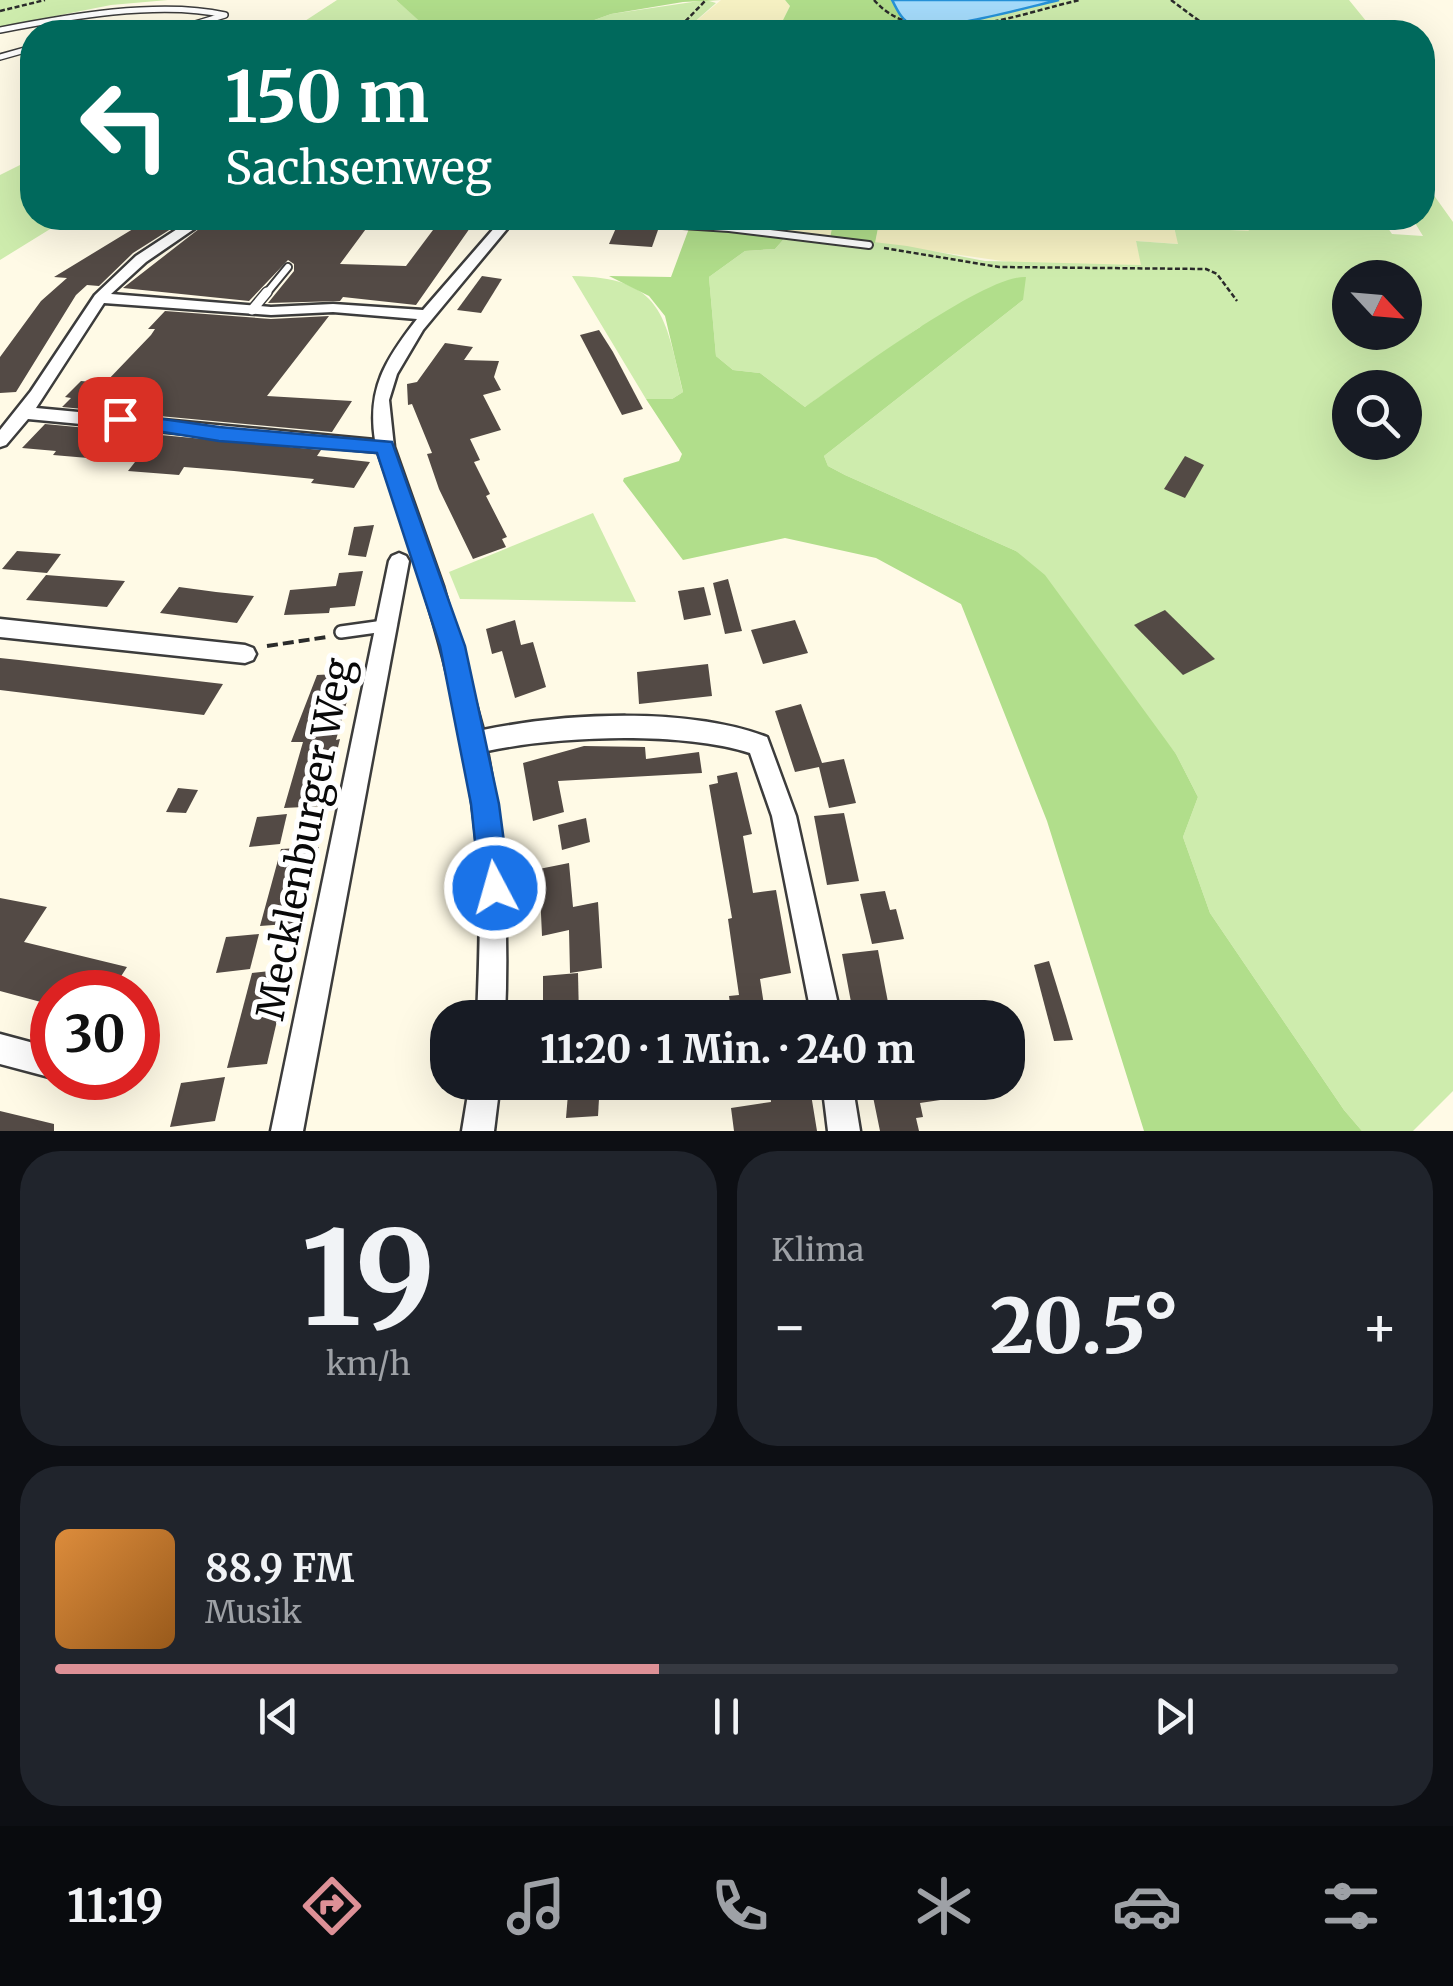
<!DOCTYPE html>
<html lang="de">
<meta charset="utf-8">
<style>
body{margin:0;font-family:Merriweather,serif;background:#20242c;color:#f1f3f6;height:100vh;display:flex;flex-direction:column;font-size:38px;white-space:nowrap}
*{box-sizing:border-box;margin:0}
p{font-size:32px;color:#9ea1a6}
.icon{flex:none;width:55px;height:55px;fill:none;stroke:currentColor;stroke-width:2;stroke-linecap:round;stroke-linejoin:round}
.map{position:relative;height:1131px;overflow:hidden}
.details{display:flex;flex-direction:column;gap:20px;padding:20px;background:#0d0f14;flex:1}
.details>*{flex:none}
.top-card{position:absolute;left:20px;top:20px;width:1415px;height:210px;border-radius:40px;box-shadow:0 10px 40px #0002;background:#00695c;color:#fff;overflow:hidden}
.needle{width:65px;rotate:116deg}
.fabs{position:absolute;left:1332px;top:260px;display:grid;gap:20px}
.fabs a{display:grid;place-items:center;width:90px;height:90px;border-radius:50%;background:#171b24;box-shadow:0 10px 40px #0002;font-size:50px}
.speed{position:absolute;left:30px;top:970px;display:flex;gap:20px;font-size:50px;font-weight:700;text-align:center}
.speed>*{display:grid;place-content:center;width:130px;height:130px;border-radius:50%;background:#171b24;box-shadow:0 10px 40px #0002;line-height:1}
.speed .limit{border:15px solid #d22;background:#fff;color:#111}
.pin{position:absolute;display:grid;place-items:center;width:85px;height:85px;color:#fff;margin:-42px;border-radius:20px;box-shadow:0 5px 15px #0006}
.me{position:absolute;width:110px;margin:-55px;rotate:354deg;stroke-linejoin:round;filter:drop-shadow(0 0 8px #0008)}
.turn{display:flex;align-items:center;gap:35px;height:210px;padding:0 40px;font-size:45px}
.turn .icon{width:130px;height:130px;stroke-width:2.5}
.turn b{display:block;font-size:70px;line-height:85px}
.big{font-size:75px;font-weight:800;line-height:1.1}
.details .tile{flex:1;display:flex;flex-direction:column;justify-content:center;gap:15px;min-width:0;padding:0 35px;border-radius:40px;background:#20242c}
.details .dial{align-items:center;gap:0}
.dial b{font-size:130px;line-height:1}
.song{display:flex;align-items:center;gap:30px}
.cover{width:120px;height:120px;border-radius:15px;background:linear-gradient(135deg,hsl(30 70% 55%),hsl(30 70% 35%))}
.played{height:10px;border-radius:5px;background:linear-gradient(90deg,#dd9096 45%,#363941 45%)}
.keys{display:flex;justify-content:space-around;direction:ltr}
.heat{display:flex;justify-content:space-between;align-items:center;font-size:55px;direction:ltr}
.details .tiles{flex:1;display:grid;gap:20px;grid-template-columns:1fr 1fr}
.tile:last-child{grid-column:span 2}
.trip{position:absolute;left:430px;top:1000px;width:595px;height:100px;border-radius:40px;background:#171b24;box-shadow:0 10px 40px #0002;font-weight:800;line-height:100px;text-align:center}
.tab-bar{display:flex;height:160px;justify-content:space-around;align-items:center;background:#090b0e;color:#9ea1a6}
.tab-bar .icon{width:70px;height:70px}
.tab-bar .current{color:#dd9096}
.tab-bar b{font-size:45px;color:#f1f3f6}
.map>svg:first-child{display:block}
</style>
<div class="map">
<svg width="1453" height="1131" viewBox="0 0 1453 1131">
<rect width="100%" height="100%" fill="#fffae6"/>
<g fill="#f7f2c4">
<path d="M 721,0 L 785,0 L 790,6 L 777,32 L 683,32 Z"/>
<path d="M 622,218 L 834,218 L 830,238 L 742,226 Z"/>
<path d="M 880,218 L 1242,218 L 1250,231 L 1174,228 L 1179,244 L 1136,241 L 1142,265 L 1024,264 L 875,243 Z"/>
</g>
<g fill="#ceecad" fill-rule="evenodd">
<path d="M 0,0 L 168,0 L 111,5 L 0,27 Z"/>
<path d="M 337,0 L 396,0 L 426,26 L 421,32 L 288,32 Z"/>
<path d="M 706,0 L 716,3 L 683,32 L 561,32 L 611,14 Z"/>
<path d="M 1059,0 L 1349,0 L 1375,32 L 911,32 L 908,23 L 951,23 Z"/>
<path d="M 32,159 L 32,218 L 68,218 L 0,260 L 0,175 Z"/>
<path d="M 1423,180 L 1453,222 L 1453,1091 L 1413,1131 L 1362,1131 L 1344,1110 L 1210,913 L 1183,837 L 1198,797 L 1176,754 L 1016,551 L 845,475 L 828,466 L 824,456 L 1023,300 L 920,327 L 805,407 L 760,373 L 733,370 L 716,356 L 709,277 L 745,251 L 775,249 L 790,232 L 907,246 L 985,261 L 1141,265 L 1136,241 L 1178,244 L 1174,227 L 1249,231 L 1242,218 L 1381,218 L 1392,234 L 1423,236 L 1412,218 L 1422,218 ZM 1350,278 L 1405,278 L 1405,332 L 1350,332 ZM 1350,388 L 1405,388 L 1405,442 L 1350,442 Z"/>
<path d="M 572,276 C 663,277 665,316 683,392 L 672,399 L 646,399 Z"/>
<path d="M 593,513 L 636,602 L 460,599 L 449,572 Z"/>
</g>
<g fill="#b1de8b">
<path d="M 396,0 L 721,0 L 683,2 L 611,14 L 561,32 L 421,32 L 425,26 Z"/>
<path d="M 785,0 L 892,0 L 911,32 L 777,32 L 790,6 Z"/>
<path d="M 834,218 L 880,218 L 875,243 L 830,238 Z"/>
<path d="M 691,223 L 790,232 L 775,249 L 745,251 L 709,277 L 716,356 L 733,370 L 760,373 L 805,407 C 845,379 985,274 1026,277 L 1023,300 L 824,456 L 828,466 L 845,475 L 1016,551 L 1045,575 L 1176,754 L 1198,797 L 1183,837 L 1210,913 L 1344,1110 L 1362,1131 L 1144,1131 L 1047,821 L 961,604 L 876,558 L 785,538 L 683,560 L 623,481 L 624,478 L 679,461 L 682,454 L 646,399 L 672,399 L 683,392 L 665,316 L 649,296 L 609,276 L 671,277 Z"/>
</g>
<path fill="#a5dcfc" stroke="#2692d9" stroke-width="2.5" d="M 892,0 L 1059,0 C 1027,7 940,33 911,24 C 901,20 897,9 892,0 Z"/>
<g fill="#534a45">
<path d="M 151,218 L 185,220 L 133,253 L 99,286 L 87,285 L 76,295 L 16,392 L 0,393 L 0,357 L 41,301 L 67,278 L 54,277 Z"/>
<path d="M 213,218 L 374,218 L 340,264 L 406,266 L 442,218 L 477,218 L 416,305 L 343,297 L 340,301 L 268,303 L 294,271 L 294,264 L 288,260 L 249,301 L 123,288 Z"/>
<path d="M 616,228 L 658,230 L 652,247 L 609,244 Z"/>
<path d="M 482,276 L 502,279 L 481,313 L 457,310 Z"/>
<path d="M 165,311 L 271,319 L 329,316 L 267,396 L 352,401 L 332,432 L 62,407 L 71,398 L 65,397 L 81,381 L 105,383 L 151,335 L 155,329 L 148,329 Z"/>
<path d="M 599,330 L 613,352 L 643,409 L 622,415 L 580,335 Z"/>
<path d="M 445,343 L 473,347 L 464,360 L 499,361 L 494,377 L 501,390 L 483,395 L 501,430 L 470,439 L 480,460 L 474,462 L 490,494 L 486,496 L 507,537 L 502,539 L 506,547 L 473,559 L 439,489 L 427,454 L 432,453 L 412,404 L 408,405 L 407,384 L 417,382 Z"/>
<path d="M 45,424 L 321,450 L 317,456 L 370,462 L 354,488 L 311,483 L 314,479 L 234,471 L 184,467 L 179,475 L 128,471 L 135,462 L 53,455 L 56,451 L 22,448 Z"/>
<path d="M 1185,456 L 1204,465 L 1185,498 L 1164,489 Z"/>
<path d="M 374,525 L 366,557 L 348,555 L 354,527 Z"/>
<path d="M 17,551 L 61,554 L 47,573 L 2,569 Z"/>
<path d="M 363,571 L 355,606 L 330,608 L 329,613 L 284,615 L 290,590 L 336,586 L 339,573 Z"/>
<path d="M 46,575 L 85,578 L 125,581 L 107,607 L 26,600 Z"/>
<path d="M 728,579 L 742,631 L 725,634 L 713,583 Z"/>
<path d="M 179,587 L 216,592 L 254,596 L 237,623 L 160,613 Z"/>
<path d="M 704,587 L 711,615 L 684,620 L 678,591 Z"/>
<path d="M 1165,610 L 1215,659 L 1183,675 L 1134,625 Z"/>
<path d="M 515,620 L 521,645 L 533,642 L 546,687 L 515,698 L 502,651 L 492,654 L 486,629 Z"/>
<path d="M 795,620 L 808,653 L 763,664 L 751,630 Z"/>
<path d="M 0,658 L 19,660 L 223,684 L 204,715 L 0,690 Z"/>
<path d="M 708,664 L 712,696 L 639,704 L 637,672 Z"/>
<path d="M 355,673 L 336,740 L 340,739 L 324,806 L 284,808 L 303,742 L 291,742 L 317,675 Z"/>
<path d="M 801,704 L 822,763 L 844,759 L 856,803 L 829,808 L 819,767 L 795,772 L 775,711 Z"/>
<path d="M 584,746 L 645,747 L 646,759 L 699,752 L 702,773 L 558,781 L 564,812 L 533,821 L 523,763 Z"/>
<path d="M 737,772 L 752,834 L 743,836 L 753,893 L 776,890 L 791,973 L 760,979 L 766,1018 L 732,1018 L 729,996 L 739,995 L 728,919 L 732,918 L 709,785 L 718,783 L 717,776 Z"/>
<path d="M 178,788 L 198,790 L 186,813 L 166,812 Z"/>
<path d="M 844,813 L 859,881 L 827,885 L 814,816 Z"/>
<path d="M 287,814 L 280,844 L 249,847 L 257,817 Z"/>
<path d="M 586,818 L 590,842 L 562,850 L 558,825 Z"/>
<path d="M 319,847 L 300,923 L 260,926 L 281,849 Z"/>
<path d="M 569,863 L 573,907 L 598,902 L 602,968 L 570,973 L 569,930 L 542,936 L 539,869 Z"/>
<path d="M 885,891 L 890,910 L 896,909 L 904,939 L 872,944 L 860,894 Z"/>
<path d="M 0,898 L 47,907 L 24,942 L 127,967 L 111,992 L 52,992 L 52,1005 L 0,991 Z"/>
<path d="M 259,934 L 250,969 L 216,973 L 226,937 Z"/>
<path d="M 878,950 L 891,1018 L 854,1018 L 842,954 Z"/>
<path d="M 1049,961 L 1066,1016 L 1073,1040 L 1054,1041 L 1034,965 Z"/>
<path d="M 289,969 L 267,1064 L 227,1068 L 252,973 Z"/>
<path d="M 578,973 L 579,1018 L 543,1018 L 543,976 Z"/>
<path d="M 225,1077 L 215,1121 L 170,1127 L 181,1083 Z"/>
<path d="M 569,1082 L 600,1082 L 598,1116 L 566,1118 Z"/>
<path d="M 769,1082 L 809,1082 L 817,1131 L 734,1131 L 731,1108 L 771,1102 Z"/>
<path d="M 905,1082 L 942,1082 L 947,1099 L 920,1103 L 923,1117 L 916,1118 L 919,1131 L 880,1131 L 871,1087 Z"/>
<path d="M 0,1111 L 54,1124 L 54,1131 L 0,1131 Z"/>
</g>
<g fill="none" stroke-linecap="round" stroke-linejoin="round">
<g stroke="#3c3c3c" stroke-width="8">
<g id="service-far3">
<path d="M 0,30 C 67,17 159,0 225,15 L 182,28 L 101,32"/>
<path d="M 0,57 L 32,48"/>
</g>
</g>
<g stroke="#3c3c3c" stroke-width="10">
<g id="service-far2">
<path d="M 574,218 L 729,228 L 869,245"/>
<path d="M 265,295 L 288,267"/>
</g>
</g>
<g stroke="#3c3c3c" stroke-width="12">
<path id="service-far1" d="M 252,310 L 267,292"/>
</g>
<g stroke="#3c3c3c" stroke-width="16">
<path id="service" d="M 341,632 L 384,626"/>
</g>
<g stroke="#3c3c3c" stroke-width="5">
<g id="minor">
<path d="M 194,218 L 210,218 L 146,262 L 111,294 L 271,307 L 333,304 L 423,310 L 503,218 L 516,218 L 423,330 L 397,374 L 389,400 L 394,447 L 443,586 L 483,730 C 566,713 688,707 767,737 L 796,816 L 841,1018 L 812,1018 L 772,816 L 750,753 C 679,731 559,736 487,751 C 504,840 509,927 505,1018 L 477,1018 C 479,969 481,921 479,873 C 471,728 426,588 378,452 L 28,419 L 6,445 L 0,447 L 0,430 L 31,391 L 95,295 L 136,256 ZM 104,303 L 271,315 L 333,312 L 417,319 C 386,359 367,388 375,440 L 36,408 Z"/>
<path d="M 399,553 L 406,556 L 409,561 L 303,1131 L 271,1131 L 389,561 L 392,556 Z"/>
<path d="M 0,619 L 245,645 L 253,648 L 256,654 L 253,660 L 245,663 L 0,637 Z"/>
<path d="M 0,1034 L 52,1048 L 53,1078 L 0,1064 Z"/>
<path d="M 470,1082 L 500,1082 L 494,1131 L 462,1131 Z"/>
<path d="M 822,1082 L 852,1082 L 860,1131 L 828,1131 Z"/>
</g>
</g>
<g stroke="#2b2b2b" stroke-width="2.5" stroke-dasharray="5 2.5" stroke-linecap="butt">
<path d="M 874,0 C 921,54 1020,13 1080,0"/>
<path d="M 1171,0 L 1202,23 L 1207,32"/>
<path d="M 0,11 L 45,0"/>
<path d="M 675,32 L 706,0"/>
<path d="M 1252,32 L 1268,32"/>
<path d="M 884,248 L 999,267 L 1206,269 L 1217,274 L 1237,301"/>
</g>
<path stroke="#2b2b2b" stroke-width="4" stroke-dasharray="11 5" stroke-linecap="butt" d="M 267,646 L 327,637"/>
<use href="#service-far3" stroke="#fff" stroke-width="5"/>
<use href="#service-far2" stroke="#fff" stroke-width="6"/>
<use href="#service-far1" stroke="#fff" stroke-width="9"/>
<use href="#service" stroke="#fff" stroke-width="11"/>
<use href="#minor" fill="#fff" fill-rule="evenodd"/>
</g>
<path fill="#1a73e8" stroke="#114b97" stroke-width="2.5" d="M 120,413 L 219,427 L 392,442 L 465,646 L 499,804 L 510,888 L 506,899 L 495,903 L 484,899 L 480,888 L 471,804 L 440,646 L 377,453 L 219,441 L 113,424 L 113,414 Z"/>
<g text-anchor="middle" stroke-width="10" stroke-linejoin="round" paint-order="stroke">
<g font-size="38" fill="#090909" stroke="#fff">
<text transform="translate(305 839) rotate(-79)" y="13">Mecklenburger Weg</text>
</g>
</g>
</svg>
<div class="fabs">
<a><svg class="needle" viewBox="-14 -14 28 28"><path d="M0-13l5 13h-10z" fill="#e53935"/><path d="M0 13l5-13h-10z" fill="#9ea1a6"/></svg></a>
<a><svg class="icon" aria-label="search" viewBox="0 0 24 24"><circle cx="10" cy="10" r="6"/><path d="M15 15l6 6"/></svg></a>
</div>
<div class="speed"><div class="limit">30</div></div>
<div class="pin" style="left:120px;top:419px;background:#d93025"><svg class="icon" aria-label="arrive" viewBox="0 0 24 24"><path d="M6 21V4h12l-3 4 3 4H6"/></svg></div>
<svg class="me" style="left:495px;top:888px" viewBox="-20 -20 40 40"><circle r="17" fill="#1a73e8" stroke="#fff" stroke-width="3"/><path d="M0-11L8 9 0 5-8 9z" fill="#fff"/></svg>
<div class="trip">11:20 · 1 Min. · 240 m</div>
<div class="top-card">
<div class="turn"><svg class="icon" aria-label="left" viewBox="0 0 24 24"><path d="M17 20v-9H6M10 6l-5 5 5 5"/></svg><div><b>150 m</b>Sachsenweg</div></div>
</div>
</div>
<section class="details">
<div class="tiles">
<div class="tile dial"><b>19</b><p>km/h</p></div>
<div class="tile"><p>Klima</p>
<div class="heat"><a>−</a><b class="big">20.5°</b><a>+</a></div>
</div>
<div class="tile">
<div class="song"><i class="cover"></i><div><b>88.9 FM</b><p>Musik</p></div></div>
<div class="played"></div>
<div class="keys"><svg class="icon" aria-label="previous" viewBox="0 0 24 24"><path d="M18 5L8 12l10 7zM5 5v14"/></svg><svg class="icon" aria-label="pause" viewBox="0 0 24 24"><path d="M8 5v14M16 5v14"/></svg><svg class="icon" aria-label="next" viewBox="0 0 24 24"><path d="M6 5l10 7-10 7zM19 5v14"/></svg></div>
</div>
</div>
</section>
<nav class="tab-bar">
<b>11:19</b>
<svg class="icon current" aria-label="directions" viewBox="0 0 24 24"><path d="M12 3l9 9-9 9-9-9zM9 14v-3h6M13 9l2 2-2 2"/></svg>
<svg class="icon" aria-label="music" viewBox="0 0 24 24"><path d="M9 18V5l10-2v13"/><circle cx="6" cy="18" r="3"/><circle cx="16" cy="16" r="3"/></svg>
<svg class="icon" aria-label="phone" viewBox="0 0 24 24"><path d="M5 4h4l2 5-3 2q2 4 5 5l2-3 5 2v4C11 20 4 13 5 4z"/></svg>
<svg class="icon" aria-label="climate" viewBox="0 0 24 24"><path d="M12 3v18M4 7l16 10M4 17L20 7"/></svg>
<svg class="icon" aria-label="car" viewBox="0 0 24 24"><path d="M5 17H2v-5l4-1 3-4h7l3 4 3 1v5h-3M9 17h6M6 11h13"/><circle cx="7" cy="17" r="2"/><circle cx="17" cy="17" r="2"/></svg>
<svg class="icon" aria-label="filters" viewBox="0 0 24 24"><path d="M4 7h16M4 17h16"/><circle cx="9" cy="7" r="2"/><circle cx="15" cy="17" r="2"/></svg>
</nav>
